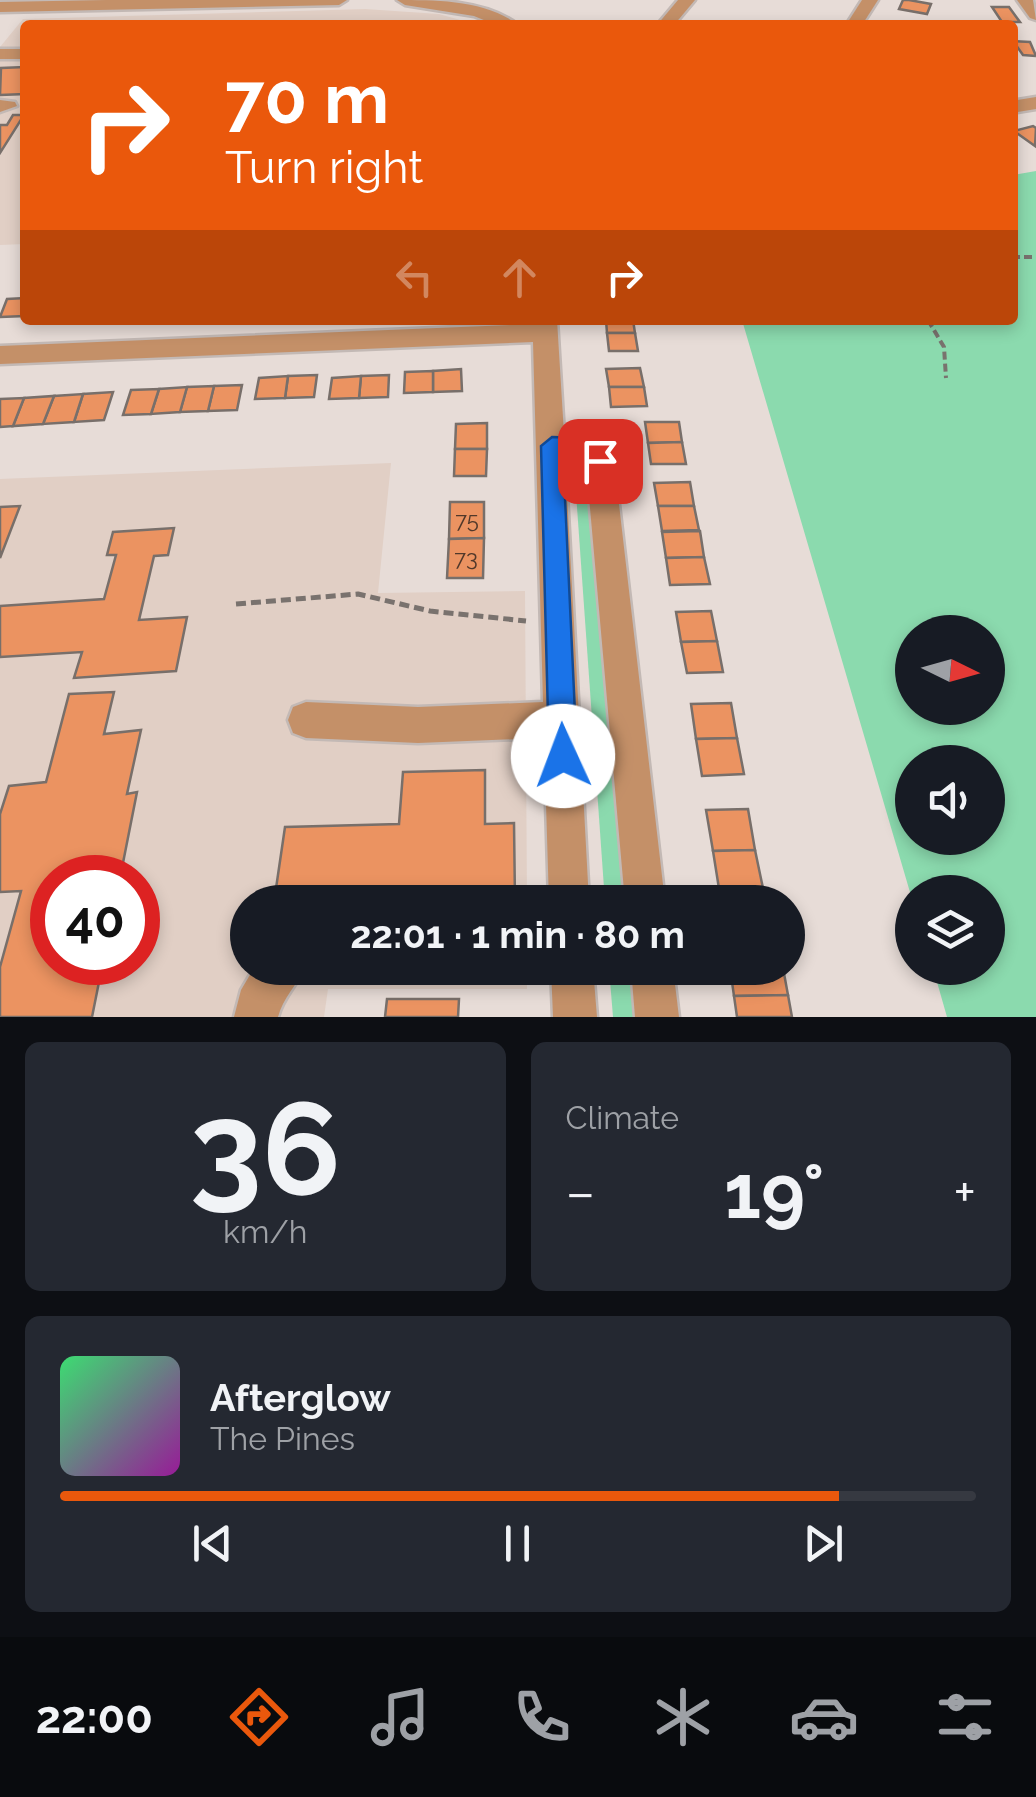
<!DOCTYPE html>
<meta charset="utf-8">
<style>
body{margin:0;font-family:Raleway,sans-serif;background:#242831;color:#f1f3f6;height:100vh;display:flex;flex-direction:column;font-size:38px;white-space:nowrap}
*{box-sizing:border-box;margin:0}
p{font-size:32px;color:#9ea1a6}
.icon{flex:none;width:55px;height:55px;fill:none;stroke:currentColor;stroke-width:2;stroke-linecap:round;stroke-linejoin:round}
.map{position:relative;height:1017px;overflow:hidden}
.panel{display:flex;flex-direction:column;gap:25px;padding:25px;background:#0d0f14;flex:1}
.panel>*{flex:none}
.guide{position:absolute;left:20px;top:20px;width:998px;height:305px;border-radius:10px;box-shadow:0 5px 15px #0003;background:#ea580c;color:#fff;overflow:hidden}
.needle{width:65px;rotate:95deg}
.controls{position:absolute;left:895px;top:615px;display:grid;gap:20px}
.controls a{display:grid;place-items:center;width:110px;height:110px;border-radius:50%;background:#171b24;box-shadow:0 5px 15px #0003;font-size:50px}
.speed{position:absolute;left:30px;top:855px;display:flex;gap:20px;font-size:50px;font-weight:700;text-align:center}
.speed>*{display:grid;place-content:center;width:130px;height:130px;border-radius:50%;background:#171b24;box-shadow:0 5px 15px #0003;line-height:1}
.speed .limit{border:15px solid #d22;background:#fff;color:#111}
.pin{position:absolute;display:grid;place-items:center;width:85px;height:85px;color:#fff;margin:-42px;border-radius:20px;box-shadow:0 5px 15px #0006}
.me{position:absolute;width:110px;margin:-55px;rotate:358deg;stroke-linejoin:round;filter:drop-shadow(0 0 8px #0008)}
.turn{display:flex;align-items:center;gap:35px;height:210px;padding:0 40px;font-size:45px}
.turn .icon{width:130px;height:130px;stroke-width:2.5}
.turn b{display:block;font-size:70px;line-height:85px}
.lanes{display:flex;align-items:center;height:95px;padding:0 40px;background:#0003;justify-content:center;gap:50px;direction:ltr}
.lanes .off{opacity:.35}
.big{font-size:75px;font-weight:700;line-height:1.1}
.panel .card{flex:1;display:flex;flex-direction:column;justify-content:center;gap:15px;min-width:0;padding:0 35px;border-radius:15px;background:#242831}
.panel .dial{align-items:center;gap:0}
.dial b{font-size:130px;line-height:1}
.song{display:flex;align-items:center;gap:30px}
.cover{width:120px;height:120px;border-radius:15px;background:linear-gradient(135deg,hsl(140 70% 55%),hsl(300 70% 35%))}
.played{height:10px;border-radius:5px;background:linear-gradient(90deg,#ea580c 85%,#363941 85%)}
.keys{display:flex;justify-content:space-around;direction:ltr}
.heat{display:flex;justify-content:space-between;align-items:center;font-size:55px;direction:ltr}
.panel .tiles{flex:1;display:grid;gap:25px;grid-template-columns:1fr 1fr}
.card:last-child{grid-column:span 2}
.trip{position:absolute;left:230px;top:885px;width:575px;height:100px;border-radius:50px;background:#171b24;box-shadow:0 5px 15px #0003;font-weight:700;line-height:100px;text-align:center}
.tabs{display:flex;height:160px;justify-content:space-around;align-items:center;background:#090b0e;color:#9ea1a6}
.tabs .icon{width:70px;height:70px}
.tabs .selected{color:#ea580c}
.tabs b{font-size:45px;color:#f1f3f6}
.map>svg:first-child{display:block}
</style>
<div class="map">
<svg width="1036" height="1017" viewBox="0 0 1036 1017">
<rect width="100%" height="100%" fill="#e7dcd7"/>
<g fill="#e1cfc5" fill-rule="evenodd">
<path d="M 365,9 L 439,14 L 478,25 L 25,25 L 25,244 L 0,245 L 0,47 L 23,19 Z"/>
<path d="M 391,463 L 378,593 L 525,591 L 527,902 L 248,902 L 248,968 L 527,968 L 527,989 L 328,989 L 324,1017 L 0,1017 L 0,479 ZM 52,878 L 138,878 L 138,962 L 52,962 Z"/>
</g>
<g fill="#8bdaae" fill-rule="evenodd">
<path d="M 1036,171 L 1036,1017 L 947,1017 L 933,968 L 988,968 L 988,892 L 912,892 L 912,899 L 742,320 L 1012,320 L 1013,175 ZM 912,632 L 988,632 L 988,708 L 912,708 ZM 912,762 L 988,762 L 988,838 L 912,838 Z"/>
<path d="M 597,478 L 636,902 L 605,902 L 575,479 Z"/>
<path d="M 609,968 L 642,968 L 646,1017 L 613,1017 Z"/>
</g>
<g fill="#eb9361" stroke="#786f6a" stroke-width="2.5">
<path d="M 903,0 L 909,0 L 931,4 L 927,14 L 899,9 Z"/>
<path d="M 992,7 L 1009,7 L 1020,22 L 1002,22 Z"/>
<path d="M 1013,41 L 1030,42 L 1036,56 L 1023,55 Z"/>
<path d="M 25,67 L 25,94 L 0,95 L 1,68 Z"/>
<path d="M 13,115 L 24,115 L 0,153 L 0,125 L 7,125 Z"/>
<path d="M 1033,126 L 1036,128 L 1035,146 L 1014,131 Z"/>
<path d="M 25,298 L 25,316 L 0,317 L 7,299 Z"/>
<path d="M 606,320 L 633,320 L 635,333 L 607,333 Z"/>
<path d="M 607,333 L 635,333 L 638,351 L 609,351 Z"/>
<path d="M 640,368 L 644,387 L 609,387 L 606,369 Z"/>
<path d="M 461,369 L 462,391 L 433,392 L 433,371 Z"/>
<path d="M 433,371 L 433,392 L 404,393 L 405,372 Z"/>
<path d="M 317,375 L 314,397 L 285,398 L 288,376 Z"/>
<path d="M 389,375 L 388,397 L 359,398 L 361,376 Z"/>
<path d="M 288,376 L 285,398 L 255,399 L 259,378 Z"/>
<path d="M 361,376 L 359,398 L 329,399 L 332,378 Z"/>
<path d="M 242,385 L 237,410 L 208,411 L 214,386 Z"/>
<path d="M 214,386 L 208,411 L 180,412 L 187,387 Z"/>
<path d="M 187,387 L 180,412 L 151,414 L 159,389 Z"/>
<path d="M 609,387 L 644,387 L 647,406 L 611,407 Z"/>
<path d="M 159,389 L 151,414 L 123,415 L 131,390 Z"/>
<path d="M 113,392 L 104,420 L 74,422 L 83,394 Z"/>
<path d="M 83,394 L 74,422 L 43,424 L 54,396 Z"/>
<path d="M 54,396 L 43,424 L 13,426 L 24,398 Z"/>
<path d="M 24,398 L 13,426 L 0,427 L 0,399 Z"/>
<path d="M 645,422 L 679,422 L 682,442 L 648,443 Z"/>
<path d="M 487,423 L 487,449 L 455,449 L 456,424 Z"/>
<path d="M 682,442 L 686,464 L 651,464 L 648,443 Z"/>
<path d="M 455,449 L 487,449 L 486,476 L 454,476 Z"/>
<path d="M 690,482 L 694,506 L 658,506 L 654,483 Z"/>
<path d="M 450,502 L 484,502 L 484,538 L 449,539 Z"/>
<path d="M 20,506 L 0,558 L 0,507 Z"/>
<path d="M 658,506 L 694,506 L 699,530 L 662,531 Z"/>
<path d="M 174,528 L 168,555 L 154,556 L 139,620 L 187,617 L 176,671 L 74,678 L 82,652 L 0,657 L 0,606 L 104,599 L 116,555 L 107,555 L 113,532 Z"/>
<path d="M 700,531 L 704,557 L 666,558 L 662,532 Z"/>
<path d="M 484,538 L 483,578 L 447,578 L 449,539 Z"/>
<path d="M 704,557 L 710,584 L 670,585 L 666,558 Z"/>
<path d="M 711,611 L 717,641 L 681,642 L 676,612 Z"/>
<path d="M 717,641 L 723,672 L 687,673 L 681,642 Z"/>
<path d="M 114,692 L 104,734 L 141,730 L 127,794 L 137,792 L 120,878 L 52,878 L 52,962 L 103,962 L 92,1017 L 0,1017 L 0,967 L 21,891 L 0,892 L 0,814 L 9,786 L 46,782 L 69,694 Z"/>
<path d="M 731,703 L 737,738 L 696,739 L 691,704 Z"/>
<path d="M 737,738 L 744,774 L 702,776 L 696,739 Z"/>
<path d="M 485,770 L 485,824 L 514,823 L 515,902 L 274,902 L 285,827 L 399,824 L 403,772 Z"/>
<path d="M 748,809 L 755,850 L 713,851 L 706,810 Z"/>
<path d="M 755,850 L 764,893 L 720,895 L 713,851 Z"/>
<path d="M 730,968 L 783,968 L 788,995 L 734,996 Z"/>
<path d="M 788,995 L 792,1017 L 737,1017 L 734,996 Z"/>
<path d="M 387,999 L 459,999 L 458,1017 L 385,1017 Z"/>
</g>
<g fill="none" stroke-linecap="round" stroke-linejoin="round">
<g stroke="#c3b9b5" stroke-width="5">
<g id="minor">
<path d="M 106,0 L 347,0 L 339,5 L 0,12 L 0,2 Z"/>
<path d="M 397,0 C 436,0 487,0 518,25 L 496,25 L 474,16 L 405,5 Z"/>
<path d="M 678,0 L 695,0 L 674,25 L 657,25 Z"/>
<path d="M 862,0 L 878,0 L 862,25 L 846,25 Z"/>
<path d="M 1017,0 L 1033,0 L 1036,20 L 1030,18 Z"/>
<rect x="0" y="49" width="25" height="10"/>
<path d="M 1036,97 L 1036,109 L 1012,113 L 1012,101 Z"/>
<path d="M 0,100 L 15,102 L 17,106 L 0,112 Z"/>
<path d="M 533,320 L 557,320 L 564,434 L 601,442 L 614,461 L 665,902 L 625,902 L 586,463 L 579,458 L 565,457 L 589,902 L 549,902 L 544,738 L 418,743 L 306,738 L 293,733 L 288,720 L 293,707 L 306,702 L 418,707 L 543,702 L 533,342 L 0,364 L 0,346 L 533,324 Z"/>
<path d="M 254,968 L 304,968 C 297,986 283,997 278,1017 L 234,1017 L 241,990 Z"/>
<path d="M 551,968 L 593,968 L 597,1017 L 553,1017 Z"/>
<path d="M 631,968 L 673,968 L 679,1017 L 635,1017 Z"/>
</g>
</g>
<g stroke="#79726e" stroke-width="4" stroke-dasharray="8 4" stroke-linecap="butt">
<path d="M 1012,257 L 1036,257"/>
<path d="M 928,320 L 944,347 L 946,378"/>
</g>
<path stroke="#79726e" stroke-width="5" stroke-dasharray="10 5" stroke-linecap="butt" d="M 236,604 L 358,594 L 430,611 L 526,621"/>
<use href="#minor" fill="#c49068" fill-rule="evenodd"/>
</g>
<path fill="#1a73e8" stroke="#114b97" stroke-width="2.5" d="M 552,437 C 578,438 598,436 611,461 L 600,470 L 581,455 L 563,455 L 577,756 L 573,766 L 563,770 L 553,766 L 549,756 L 541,446 Z"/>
<g text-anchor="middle" stroke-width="8" stroke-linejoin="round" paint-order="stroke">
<g font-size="22" fill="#51382a">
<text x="467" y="528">75</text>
<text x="466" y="566">73</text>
</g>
</g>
</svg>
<div class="controls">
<a><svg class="needle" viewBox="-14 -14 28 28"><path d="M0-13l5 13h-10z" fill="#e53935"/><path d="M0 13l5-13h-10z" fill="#9ea1a6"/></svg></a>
<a><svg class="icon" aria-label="sound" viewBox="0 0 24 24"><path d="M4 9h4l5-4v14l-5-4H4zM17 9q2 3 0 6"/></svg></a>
<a><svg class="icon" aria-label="layers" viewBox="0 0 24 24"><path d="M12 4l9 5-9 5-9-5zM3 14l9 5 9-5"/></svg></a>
</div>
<div class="speed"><div class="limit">40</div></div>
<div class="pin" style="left:600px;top:461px;background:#d93025"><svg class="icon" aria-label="arrive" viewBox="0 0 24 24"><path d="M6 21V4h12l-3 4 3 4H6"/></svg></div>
<svg class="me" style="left:563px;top:756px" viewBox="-20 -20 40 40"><circle r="19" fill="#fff"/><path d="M0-13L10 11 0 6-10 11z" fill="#1a73e8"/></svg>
<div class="trip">22:01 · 1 min · 80 m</div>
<div class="guide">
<div class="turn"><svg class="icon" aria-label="right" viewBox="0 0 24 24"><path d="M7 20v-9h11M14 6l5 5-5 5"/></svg><div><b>70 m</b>Turn right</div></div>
<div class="lanes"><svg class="icon off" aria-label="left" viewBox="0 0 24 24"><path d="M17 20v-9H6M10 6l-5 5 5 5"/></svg><svg class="icon off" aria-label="ahead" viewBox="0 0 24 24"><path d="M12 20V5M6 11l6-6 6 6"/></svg><svg class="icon" aria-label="right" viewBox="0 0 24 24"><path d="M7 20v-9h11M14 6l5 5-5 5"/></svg></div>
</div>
</div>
<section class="panel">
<div class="tiles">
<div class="card dial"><b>36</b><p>km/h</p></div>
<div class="card"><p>Climate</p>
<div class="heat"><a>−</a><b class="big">19°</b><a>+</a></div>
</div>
<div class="card">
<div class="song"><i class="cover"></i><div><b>Afterglow</b><p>The Pines</p></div></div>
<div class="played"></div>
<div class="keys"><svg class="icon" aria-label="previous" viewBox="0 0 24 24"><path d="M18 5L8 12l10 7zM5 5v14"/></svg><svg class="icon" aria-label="pause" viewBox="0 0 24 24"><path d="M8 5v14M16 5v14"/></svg><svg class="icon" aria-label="next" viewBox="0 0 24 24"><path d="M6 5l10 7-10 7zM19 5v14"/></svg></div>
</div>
</div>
</section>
<nav class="tabs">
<b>22:00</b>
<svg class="icon selected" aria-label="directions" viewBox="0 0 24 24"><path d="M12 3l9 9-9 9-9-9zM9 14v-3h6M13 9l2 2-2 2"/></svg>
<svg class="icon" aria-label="music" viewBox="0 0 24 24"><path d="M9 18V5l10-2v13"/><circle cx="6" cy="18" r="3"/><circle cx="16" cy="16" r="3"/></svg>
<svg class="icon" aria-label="phone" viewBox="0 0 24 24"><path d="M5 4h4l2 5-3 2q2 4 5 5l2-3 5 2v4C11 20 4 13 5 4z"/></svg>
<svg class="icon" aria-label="climate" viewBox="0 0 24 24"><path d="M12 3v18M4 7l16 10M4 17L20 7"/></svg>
<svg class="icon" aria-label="car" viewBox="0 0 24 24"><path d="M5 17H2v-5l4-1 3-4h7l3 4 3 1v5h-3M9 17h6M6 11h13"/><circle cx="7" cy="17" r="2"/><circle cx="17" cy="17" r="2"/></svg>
<svg class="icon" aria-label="filters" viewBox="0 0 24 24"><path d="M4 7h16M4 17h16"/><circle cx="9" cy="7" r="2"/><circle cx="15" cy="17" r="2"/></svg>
</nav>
